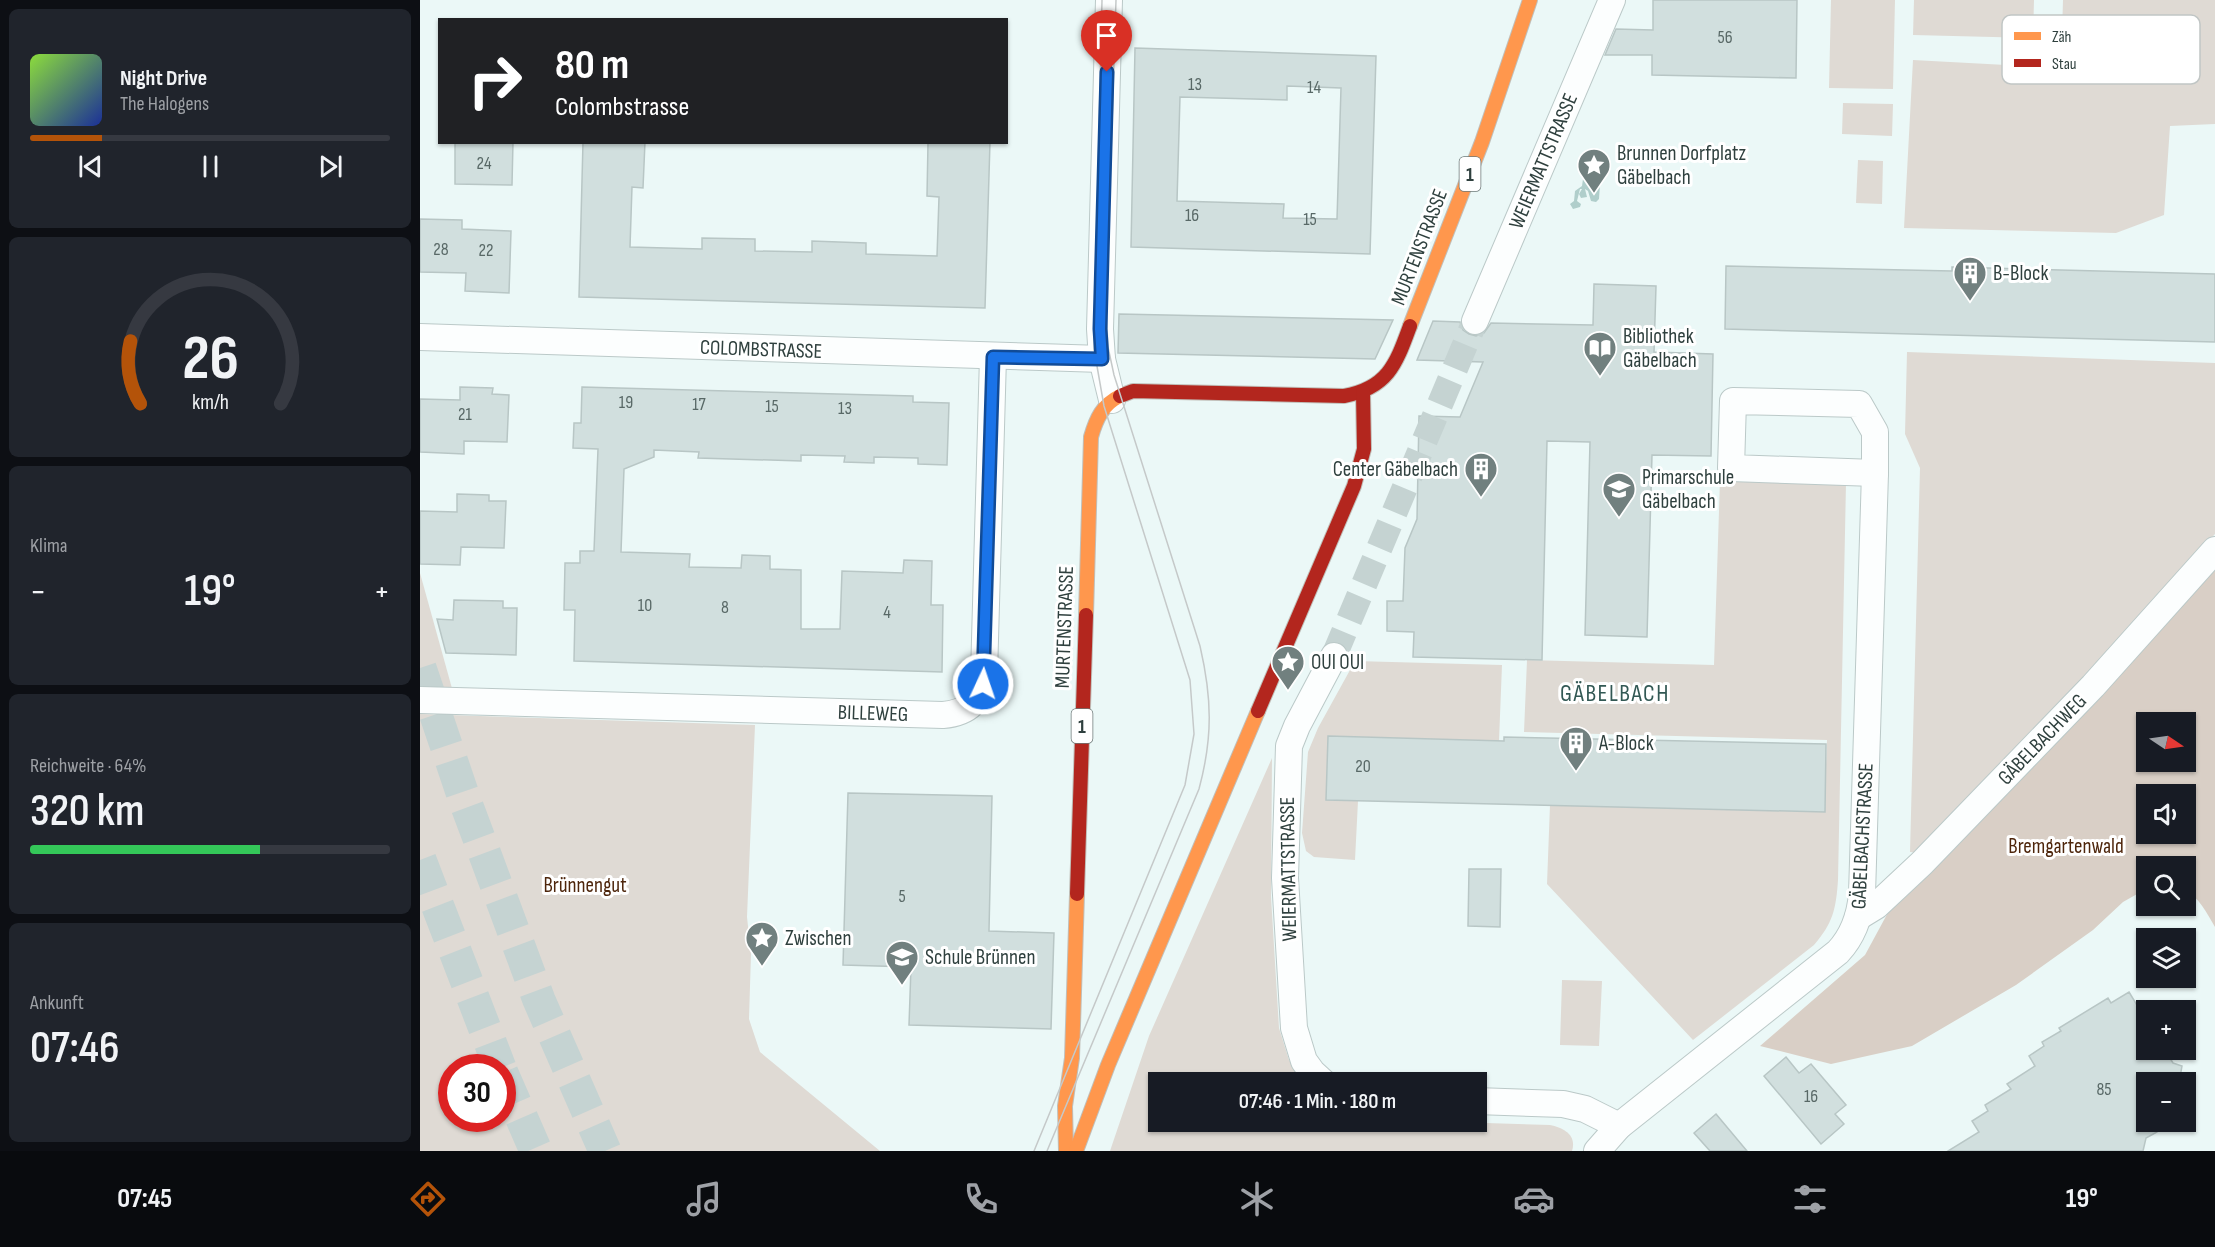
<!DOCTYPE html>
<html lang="de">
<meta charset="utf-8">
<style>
body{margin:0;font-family:"Sofia Sans Condensed",sans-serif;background:#20242c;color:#f1f3f6;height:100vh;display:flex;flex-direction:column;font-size:22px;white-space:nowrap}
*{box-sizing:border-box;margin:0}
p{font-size:20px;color:#9ea1a6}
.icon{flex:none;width:33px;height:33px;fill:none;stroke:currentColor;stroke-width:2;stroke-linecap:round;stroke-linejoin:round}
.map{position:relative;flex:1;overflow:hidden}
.side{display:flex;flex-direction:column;gap:9px;padding:9px;background:#0d0f14;width:420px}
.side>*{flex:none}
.banner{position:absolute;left:18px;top:18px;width:570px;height:126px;border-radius:0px;box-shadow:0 2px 4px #0004;background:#202124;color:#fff;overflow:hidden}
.needle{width:39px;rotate:103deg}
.fabs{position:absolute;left:1716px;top:712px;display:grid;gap:12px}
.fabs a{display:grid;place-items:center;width:60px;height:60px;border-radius:0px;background:#171b24;box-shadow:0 2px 4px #0004;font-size:30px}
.speed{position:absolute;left:18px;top:1054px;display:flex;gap:12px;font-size:30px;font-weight:700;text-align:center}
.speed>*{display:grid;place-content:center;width:78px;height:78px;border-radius:50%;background:#171b24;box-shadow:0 2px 4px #0004;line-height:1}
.speed .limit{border:9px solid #d22;background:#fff;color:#111}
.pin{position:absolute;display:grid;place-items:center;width:51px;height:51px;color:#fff;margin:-62px -26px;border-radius:50% 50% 50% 0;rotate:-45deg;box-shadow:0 0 6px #0007}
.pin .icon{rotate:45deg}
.me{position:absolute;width:66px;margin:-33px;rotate:3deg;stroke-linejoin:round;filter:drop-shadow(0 0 4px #0008)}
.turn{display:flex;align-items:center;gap:21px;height:126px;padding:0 18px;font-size:27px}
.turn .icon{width:78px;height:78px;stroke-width:2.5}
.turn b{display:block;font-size:42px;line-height:51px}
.big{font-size:45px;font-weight:600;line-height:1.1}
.side .card{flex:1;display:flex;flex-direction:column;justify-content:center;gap:9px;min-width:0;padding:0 21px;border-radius:9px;background:#20242c}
.side .dial{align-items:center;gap:0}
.dial svg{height:156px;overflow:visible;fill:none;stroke:#363941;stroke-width:7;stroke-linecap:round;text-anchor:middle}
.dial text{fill:#f1f3f6;stroke:none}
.song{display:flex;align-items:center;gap:18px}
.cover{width:72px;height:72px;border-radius:9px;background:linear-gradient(135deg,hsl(90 70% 55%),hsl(230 70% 35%))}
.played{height:6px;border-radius:3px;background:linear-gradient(90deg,#b45309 20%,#363941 20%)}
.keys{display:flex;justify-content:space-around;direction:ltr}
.heat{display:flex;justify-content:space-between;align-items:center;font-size:33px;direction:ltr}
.charge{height:9px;border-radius:4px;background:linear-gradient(90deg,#34c759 64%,#363941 0)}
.trip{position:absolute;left:728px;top:1072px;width:339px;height:60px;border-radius:0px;background:#171b24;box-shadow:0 2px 4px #0004;font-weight:600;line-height:60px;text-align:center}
.menu{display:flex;height:96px;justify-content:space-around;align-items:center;background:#090b0e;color:#9ea1a6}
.menu .icon{width:42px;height:42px}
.menu .active{color:#b45309}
.menu b{font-size:27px;color:#f1f3f6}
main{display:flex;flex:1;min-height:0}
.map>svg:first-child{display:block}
</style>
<main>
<section class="side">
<div class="card">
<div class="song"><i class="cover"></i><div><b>Night Drive</b><p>The Halogens</p></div></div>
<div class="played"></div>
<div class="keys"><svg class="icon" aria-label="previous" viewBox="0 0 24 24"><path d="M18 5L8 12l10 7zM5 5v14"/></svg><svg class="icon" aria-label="pause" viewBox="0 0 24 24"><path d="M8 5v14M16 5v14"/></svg><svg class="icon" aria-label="next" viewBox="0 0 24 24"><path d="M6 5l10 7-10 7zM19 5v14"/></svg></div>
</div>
<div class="card dial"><svg viewBox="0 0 100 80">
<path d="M14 69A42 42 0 1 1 86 69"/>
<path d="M14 69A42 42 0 0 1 9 37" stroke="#b45309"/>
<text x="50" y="56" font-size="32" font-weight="700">26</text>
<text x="50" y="72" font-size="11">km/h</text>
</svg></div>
<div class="card"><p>Klima</p>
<div class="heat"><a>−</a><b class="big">19°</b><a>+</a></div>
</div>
<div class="card"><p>Reichweite · 64%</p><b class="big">320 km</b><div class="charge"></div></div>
<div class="card"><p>Ankunft</p><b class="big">07:46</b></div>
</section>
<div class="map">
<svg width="1795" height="1151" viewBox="0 0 1795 1151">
<rect width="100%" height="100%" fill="#ebf8f7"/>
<g fill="#dfdad4" fill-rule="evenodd">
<path d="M 1411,0 L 1475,0 L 1473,89 L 1409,88 Z"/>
<path d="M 1494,0 L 1614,0 L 1613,38 L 1493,35 Z"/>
<path d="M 1643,0 L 1795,0 L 1795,124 L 1750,126 L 1744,215 L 1696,233 L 1484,228 L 1493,60 L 1641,68 Z"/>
<path d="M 1423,103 L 1473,104 L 1472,136 L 1422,134 Z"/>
<path d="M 1438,160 L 1463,161 L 1462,204 L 1436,203 Z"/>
<path d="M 1487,352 L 1795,363 L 1795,534 L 1698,644 L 1499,853 L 1490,852 L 1500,468 L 1485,434 Z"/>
<path d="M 1300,480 L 1426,483 L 1418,880 C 1416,909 1413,923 1394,945 L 1273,1040 L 1127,884 L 1130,805 L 1404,812 L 1407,740 L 1104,732 L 1107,660 L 1294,665 Z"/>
<path d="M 0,573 L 33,692 L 0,691 Z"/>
<path d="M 935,661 L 1082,665 L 1079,741 L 908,736 L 906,800 L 938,801 L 935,860 L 894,857 L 886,851 L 882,833 L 888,752 L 898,728 Z"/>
<path d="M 0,714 L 335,725 L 327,917 L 331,954 L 329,1019 L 340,1052 L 460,1151 L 0,1151 ZM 32,1068 L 82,1068 L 82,1119 L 32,1119 Z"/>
<path d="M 852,758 L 851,897 L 859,1028 L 869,1060 L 887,1083 L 738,1083 L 738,1122 L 1034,1122 L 1130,1125 C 1144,1128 1157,1135 1152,1151 L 690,1151 L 729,1036 Z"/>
<path d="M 1142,980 L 1182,981 L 1179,1046 L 1140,1045 Z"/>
</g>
<path fill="#d9cfc6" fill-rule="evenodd" d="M 1795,567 L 1795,927 C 1787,913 1779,898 1766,890 L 1766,867 L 1726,867 L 1726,889 L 1703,902 L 1673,930 L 1596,985 L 1492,1046 L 1411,1064 L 1340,1046 L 1445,955 L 1471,907 ZM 1726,723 L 1766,723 L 1766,762 L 1726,762 ZM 1726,795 L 1766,795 L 1766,834 L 1726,834 Z"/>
<path fill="#b0cecb" d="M 1169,178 L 1173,182 L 1177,181 L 1180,184 L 1179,199 L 1176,202 L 1171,201 L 1168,191 L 1165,189 L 1167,197 L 1161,198 L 1159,194 L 1162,189 L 1160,189 L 1157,201 L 1161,204 L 1160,207 L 1153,209 L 1150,204 L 1154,201 L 1155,191 L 1162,186 L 1163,179 Z"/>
<g fill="#d1dfde" stroke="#b8c6c5" stroke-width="1.5" fill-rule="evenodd">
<path d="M 1233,0 L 1377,0 L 1376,78 L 1232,75 L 1232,55 L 1185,55 L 1196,29 L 1233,30 Z"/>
<path d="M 715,48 L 956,56 L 950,254 L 711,247 ZM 867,86 L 921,88 L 917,219 L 863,218 L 864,204 L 757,201 L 760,97 L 867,100 Z"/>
<path d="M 35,142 L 93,142 L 92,185 L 35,184 Z"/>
<path d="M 163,142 L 225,142 L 223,188 L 212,187 L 210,247 L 282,249 L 282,238 L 335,239 L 335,251 L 392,252 L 392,241 L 446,243 L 446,254 L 517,256 L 519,197 L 507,196 L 508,143 L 570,142 L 565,308 L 159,297 Z"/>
<path d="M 0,219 L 42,220 L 42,229 L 91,231 L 89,293 L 45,291 L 46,273 L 0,272 Z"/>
<path d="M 1306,266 L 1532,271 L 1532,267 L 1795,274 L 1795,342 L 1305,329 Z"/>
<path d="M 1174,284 L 1236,286 L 1234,352 L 1293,354 L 1291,456 L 1232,455 L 1227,637 L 1165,635 L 1170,442 L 1127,441 L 1122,660 L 993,657 L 994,632 L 967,631 L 967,601 L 983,601 L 985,548 L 997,519 L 999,416 L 1040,417 L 1063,362 L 997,360 L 1013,321 L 1040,322 L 1043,330 L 1049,334 L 1056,336 L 1064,333 L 1071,323 L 1173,325 Z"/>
<path d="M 699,314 L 973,320 L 955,359 L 698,353 Z"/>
<path d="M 40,387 L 73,388 L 72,394 L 89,395 L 87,442 L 44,441 L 44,454 L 0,452 L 0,399 L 40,400 Z"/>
<path d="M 162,387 L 493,396 L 493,402 L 529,403 L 527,465 L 498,464 L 498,458 L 454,457 L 454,463 L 424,462 L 425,456 L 381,455 L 381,461 L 278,458 L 279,452 L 234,450 L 234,457 L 204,469 L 201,552 L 270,554 L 269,567 L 321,568 L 322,555 L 350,556 L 350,569 L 381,570 L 381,629 L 420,629 L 422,571 L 483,573 L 484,560 L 512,561 L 511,605 L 523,605 L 522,672 L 154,661 L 155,610 L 144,610 L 145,563 L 160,563 L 160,551 L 174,551 L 178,449 L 153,448 L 154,423 L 161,423 Z"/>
<path d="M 37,494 L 69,495 L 69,501 L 86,501 L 84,548 L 41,547 L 40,565 L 0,564 L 0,511 L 37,512 Z"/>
<path d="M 34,600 L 83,601 L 83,608 L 97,608 L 96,655 L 26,653 L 17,619 L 33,620 Z"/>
<path d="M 908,736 L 1084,741 L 1084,737 L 1406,744 L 1405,812 L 906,800 Z"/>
<path d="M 428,793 L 572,796 L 569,931 L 634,933 L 631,1029 L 489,1025 L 491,967 L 423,965 Z"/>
<path d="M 1049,869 L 1081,869 L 1080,927 L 1048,926 Z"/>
<path d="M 1709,992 L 1726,1020 L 1726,1050 L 1745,1050 L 1753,1063 L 1762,1066 L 1759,1083 L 1726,1083 L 1726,1122 L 1739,1122 L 1737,1132 L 1726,1138 L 1723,1151 L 1528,1151 L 1559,1132 L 1552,1121 L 1568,1111 L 1565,1105 L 1591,1089 L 1587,1084 L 1615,1066 L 1609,1056 L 1624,1046 L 1622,1042 L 1641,1031 L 1639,1028 L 1688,998 L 1691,1003 Z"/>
<path d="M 1366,1057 L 1379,1073 L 1391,1064 L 1426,1105 L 1415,1114 L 1424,1124 L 1401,1144 L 1344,1076 Z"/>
<path d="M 1296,1114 L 1327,1151 L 1290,1151 L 1274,1133 Z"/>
</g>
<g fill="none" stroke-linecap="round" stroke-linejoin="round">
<path stroke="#c5d3d2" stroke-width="26" stroke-dasharray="26 13" stroke-linecap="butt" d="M 914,656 L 1055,321"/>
<g stroke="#c5d3d2" stroke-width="33" stroke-dasharray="33 16" stroke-linecap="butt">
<path d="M 0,668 L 44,798 L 119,1000 L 185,1151"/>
<path d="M 0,860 L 80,1068"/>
<path d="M 82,1073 L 116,1151"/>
</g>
<g stroke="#bbc9c8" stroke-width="28">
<g id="street">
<path d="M 689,0 L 680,329 L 682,359 L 692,400"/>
<path d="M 1055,321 L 1192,0"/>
<path d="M 0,337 L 682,359"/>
<path d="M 1313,401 L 1439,404 L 1455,432 L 1455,473 L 1311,468 Z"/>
<path d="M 0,700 L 523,715 C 548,713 561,700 564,675 L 573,357"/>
<path d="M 1438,917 L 1456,906 L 1502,863 L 1673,686 L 1795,550"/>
<path d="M 904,1083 L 892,1072 L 884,1061 L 874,1028 L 865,878 L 869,746 L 877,726 L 914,656"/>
<path d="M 1056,1101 L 1143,1104 L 1165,1109 L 1199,1126"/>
<path d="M 1177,1151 L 1199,1126 L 1418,952 C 1434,935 1440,916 1442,894 L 1455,473"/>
</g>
</g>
<g stroke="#c1bfb9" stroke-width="16">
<g id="slow">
<path d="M 990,326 L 1062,142 L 1110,0"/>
<path d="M 666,615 L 671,437 C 676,419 683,404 700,396"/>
<path d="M 646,1151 L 645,1106 L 652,1058 L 657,894"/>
<path d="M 656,1151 L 688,1065 L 838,711"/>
</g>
</g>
<g stroke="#c1bfb9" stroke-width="16">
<g id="jam">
<path d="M 700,396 L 713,391 L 924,396 C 968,388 976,364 990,326"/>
<path d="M 838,711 L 934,486 L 944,449 L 943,392"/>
<path d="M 657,894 L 666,615"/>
</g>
</g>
<use href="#street" stroke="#fcfefe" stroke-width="26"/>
<use href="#slow" stroke="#ff974d" stroke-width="14"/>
<use href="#jam" stroke="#b3261e" stroke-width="14"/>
<g stroke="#c5c9c9" stroke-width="1.5">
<path d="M 614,1151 L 765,785 L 774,734 L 770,680 L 684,406 L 674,349 L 682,0"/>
<path d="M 627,1151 L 779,789 C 793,737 792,698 780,646 L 694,375 L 688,347 L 686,309 L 696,0"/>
</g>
</g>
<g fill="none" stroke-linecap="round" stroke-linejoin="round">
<g stroke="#114b97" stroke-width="15">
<path id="route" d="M 563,684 L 573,357 L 682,359 L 680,329 L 687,72"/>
</g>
<use href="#route" stroke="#1a73e8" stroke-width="10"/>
</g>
<defs>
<g id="sight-pin" transform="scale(1.725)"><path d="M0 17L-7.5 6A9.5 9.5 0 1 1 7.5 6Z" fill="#71807f" stroke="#fff"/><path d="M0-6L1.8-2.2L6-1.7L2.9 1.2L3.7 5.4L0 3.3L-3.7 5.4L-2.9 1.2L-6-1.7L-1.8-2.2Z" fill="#fff"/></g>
<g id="building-pin" transform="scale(1.725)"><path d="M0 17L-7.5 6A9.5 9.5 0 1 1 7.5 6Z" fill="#71807f" stroke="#fff"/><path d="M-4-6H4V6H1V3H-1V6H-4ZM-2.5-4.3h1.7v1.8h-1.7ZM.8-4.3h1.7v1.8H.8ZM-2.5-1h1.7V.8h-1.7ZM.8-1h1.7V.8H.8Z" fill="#fff"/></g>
<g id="library-pin" transform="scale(1.725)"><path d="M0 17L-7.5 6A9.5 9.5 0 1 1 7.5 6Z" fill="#71807f" stroke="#fff"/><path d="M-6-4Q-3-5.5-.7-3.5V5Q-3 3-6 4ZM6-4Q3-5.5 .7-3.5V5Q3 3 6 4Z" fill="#fff"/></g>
<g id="school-pin" transform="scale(1.725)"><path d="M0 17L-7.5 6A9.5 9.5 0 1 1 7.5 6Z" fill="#71807f" stroke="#fff"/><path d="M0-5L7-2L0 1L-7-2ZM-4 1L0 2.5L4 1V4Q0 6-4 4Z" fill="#fff"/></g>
</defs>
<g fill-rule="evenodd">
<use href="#sight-pin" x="1174" y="165"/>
<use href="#building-pin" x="1550" y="273"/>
<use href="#library-pin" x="1180" y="348"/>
<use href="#building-pin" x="1061" y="469"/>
<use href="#school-pin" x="1199" y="489"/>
<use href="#sight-pin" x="868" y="662"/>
<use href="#building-pin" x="1156" y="743"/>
<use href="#sight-pin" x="342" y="938"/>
<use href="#school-pin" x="482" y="957"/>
</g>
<g text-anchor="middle" stroke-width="6" stroke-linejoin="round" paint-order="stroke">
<g font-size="18" fill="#586866">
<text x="1305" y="43">56</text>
<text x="775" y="90">13</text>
<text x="894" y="93">14</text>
<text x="64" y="169">24</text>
<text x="772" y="221">16</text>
<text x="890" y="225">15</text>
<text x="21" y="255">28</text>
<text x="66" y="256">22</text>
<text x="206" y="408">19</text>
<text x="279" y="410">17</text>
<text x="352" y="412">15</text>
<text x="425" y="414">13</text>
<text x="45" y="420">21</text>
<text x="225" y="611">10</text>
<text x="305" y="613">8</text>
<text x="467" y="618">4</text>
<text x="943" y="772">20</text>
<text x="482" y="902">5</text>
<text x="1684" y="1095">85</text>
<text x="1391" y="1102">16</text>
</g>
<g fill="#fff" stroke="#6d7978" stroke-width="1.5">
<rect x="1039.5" y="157" width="21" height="34" rx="4.5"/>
<rect x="651.5" y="709" width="21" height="34" rx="4.5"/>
</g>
<g font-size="20" font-weight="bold" fill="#2f403e">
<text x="1050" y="181">1</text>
<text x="662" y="733">1</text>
</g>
<g font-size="21" fill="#2f403e" stroke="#fff" text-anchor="start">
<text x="1197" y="160">Brunnen Dorfplatz<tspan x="1197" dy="24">Gäbelbach</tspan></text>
<text x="1573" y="280">B-Block</text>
<text x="1203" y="343">Bibliothek<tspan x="1203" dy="24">Gäbelbach</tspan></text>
<text x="1038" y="476" text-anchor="end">Center Gäbelbach</text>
<text x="1222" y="484">Primarschule<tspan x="1222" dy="24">Gäbelbach</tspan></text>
<text x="891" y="669">OUI OUI</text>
<text x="1179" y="750">A-Block</text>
<text x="365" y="945">Zwischen</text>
<text x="505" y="964">Schule Brünnen</text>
</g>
<g font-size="21" fill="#2f403e" stroke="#fff">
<text transform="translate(1123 161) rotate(-67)" y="7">WEIERMATTSTRASSE</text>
<text transform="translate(999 247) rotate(-69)" y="7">MURTENSTRASSE</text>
<text transform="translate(341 349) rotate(2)" y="7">COLOMBSTRASSE</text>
<text transform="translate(644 627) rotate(-88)" y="7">MURTENSTRASSE</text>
<text transform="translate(453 713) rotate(2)" y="7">BILLEWEG</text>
<text transform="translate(1622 739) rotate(-46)" y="7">GÄBELBACHWEG</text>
<text transform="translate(1442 836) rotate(-87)" y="7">GÄBELBACHSTRASSE</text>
<text transform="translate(868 869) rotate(-91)" y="7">WEIERMATTSTRASSE</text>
</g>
<g font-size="21" fill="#4e260c" stroke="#fff">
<text x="1646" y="853">Bremgartenwald</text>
<text x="165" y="892">Brünnengut</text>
</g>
<g font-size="24" letter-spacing="1.5" fill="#325854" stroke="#fff">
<text x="1195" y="701">GÄBELBACH</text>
</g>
</g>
<rect x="1582" y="15" width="198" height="69" rx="9" fill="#fff" stroke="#c1c6c5" stroke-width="1.5"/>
<rect x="1594" y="32" width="27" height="8" fill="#ff974d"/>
<rect x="1594" y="59" width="27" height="8" fill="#b3261e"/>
<g font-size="16" fill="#2f403e">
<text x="1632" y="42">Zäh</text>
<text x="1632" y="69">Stau</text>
</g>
</svg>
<div class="fabs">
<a><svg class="needle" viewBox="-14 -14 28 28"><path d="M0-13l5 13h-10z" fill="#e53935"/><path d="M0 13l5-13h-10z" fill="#9ea1a6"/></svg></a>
<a><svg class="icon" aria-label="sound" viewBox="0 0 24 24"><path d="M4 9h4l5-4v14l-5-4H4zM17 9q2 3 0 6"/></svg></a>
<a><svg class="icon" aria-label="search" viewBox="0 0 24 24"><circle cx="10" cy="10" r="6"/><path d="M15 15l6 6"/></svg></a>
<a><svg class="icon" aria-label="layers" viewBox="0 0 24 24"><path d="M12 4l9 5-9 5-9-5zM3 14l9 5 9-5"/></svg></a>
<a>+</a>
<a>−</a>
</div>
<div class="speed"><div class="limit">30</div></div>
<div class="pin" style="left:687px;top:72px;background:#d93025"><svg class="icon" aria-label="arrive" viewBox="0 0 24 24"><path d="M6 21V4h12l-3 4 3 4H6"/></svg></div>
<svg class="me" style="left:563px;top:684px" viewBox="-20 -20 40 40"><circle r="17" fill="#1a73e8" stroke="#fff" stroke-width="3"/><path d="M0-11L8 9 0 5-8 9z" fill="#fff"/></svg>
<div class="trip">07:46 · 1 Min. · 180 m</div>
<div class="banner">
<div class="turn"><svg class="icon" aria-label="right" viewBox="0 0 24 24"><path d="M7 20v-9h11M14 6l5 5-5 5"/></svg><div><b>80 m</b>Colombstrasse</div></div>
</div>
</div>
</main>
<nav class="menu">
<b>07:45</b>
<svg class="icon active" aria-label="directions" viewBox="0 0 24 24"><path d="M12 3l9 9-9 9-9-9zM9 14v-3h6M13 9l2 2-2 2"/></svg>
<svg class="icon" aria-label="music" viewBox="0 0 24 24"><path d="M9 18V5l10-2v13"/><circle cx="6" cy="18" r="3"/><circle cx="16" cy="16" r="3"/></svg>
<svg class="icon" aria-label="phone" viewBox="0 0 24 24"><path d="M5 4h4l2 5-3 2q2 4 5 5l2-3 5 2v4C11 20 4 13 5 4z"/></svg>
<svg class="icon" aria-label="climate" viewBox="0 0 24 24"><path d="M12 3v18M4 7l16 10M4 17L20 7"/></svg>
<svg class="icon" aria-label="car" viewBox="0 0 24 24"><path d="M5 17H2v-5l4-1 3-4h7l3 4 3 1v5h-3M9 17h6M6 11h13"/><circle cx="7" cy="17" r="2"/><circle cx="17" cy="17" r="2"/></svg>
<svg class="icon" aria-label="filters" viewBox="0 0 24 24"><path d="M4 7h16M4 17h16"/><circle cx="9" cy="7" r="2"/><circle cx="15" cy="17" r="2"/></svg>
<b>19°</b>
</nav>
